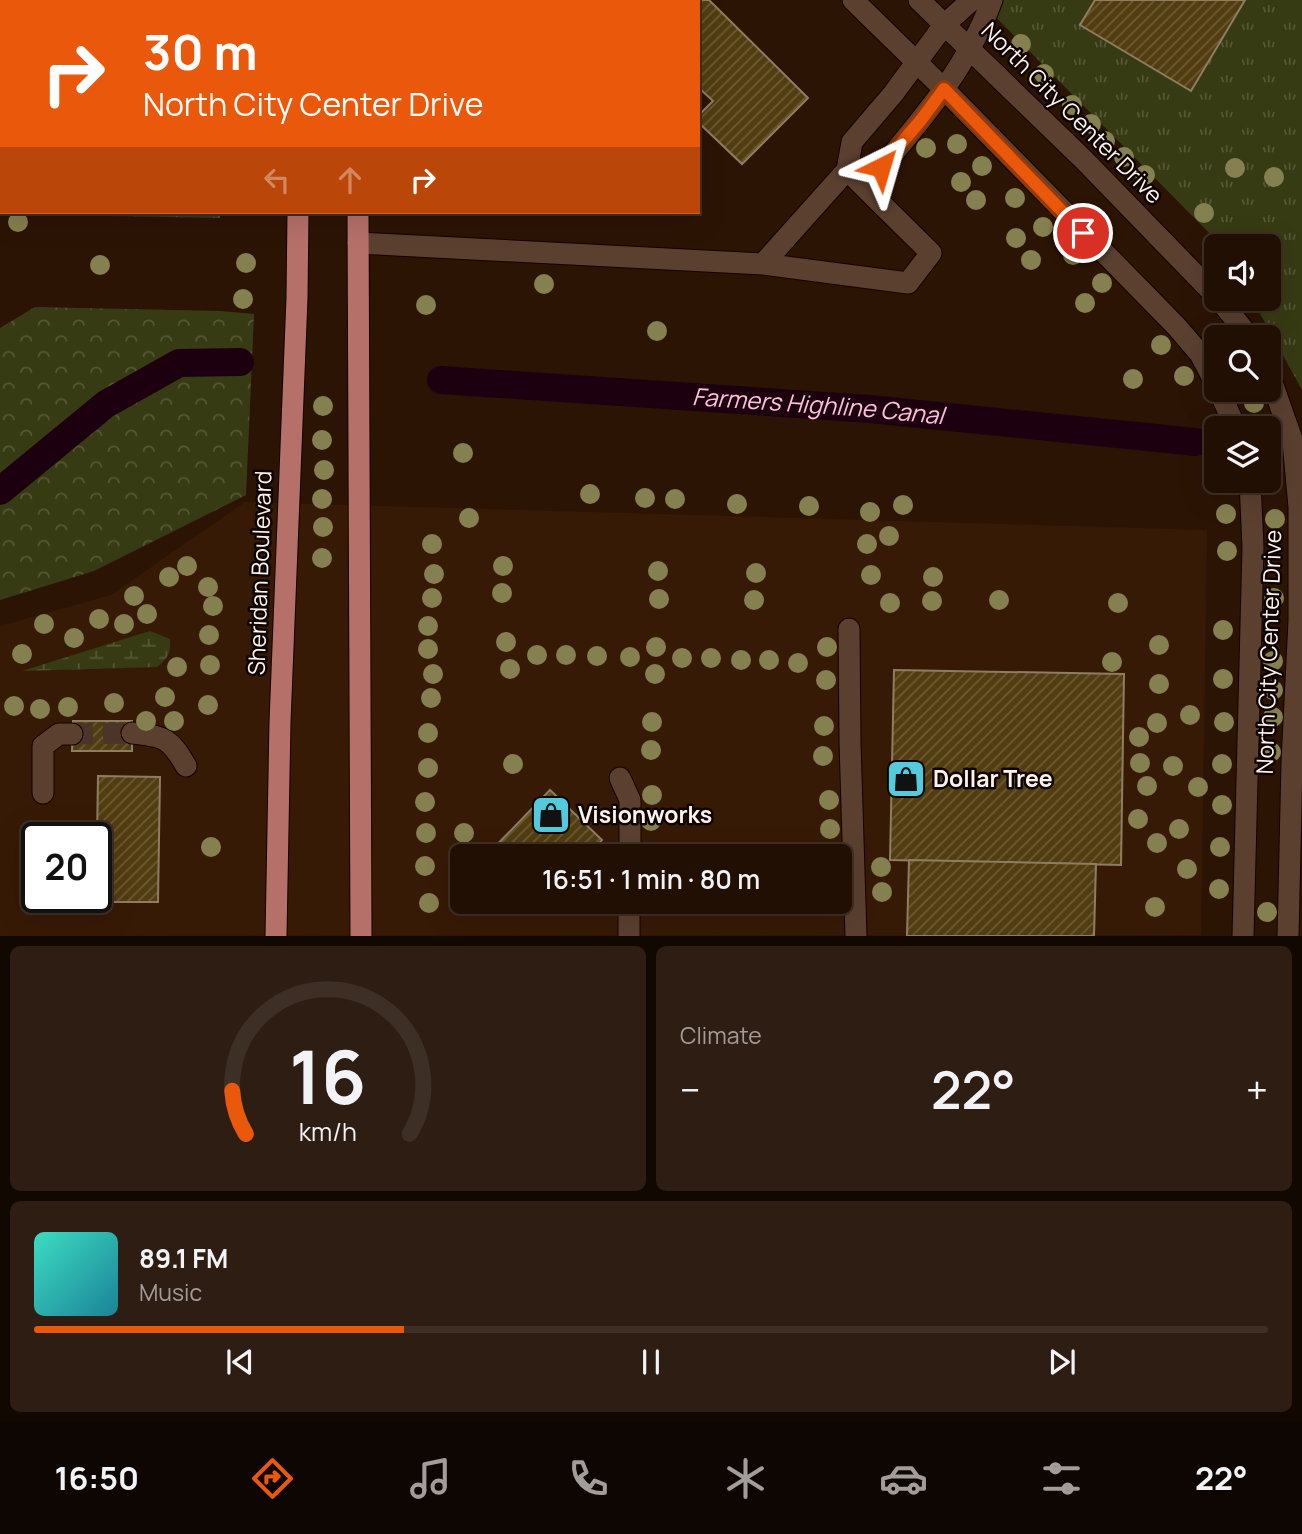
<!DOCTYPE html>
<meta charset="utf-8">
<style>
body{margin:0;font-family:Manrope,sans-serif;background:#2d1d13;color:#f1f3f6;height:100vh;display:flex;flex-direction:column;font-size:26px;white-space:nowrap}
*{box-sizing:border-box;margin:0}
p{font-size:23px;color:#a29c9a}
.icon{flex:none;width:38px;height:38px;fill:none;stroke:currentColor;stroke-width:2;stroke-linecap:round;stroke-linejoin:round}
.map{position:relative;height:936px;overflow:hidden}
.drawer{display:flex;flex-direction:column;gap:10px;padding:10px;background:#120802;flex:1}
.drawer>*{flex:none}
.guide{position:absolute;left:0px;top:0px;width:700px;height:214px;box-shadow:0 7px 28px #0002,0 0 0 2px #3e2f26;background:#ea580c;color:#fff;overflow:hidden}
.controls{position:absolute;left:1204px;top:234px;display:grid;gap:14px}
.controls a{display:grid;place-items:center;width:77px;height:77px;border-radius:10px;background:#210f04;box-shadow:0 7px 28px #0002,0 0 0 2px #3e2f26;font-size:35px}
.speed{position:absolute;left:21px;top:822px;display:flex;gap:14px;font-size:35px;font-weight:700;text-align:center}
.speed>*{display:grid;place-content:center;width:91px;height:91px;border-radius:50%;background:#210f04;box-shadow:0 7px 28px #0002,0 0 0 2px #3e2f26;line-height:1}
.speed .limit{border:4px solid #111;border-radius:10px;background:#fff;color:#111}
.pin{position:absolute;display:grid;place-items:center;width:60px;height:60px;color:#fff;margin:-30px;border:4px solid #fff;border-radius:50%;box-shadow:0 2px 7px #0007}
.me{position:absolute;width:77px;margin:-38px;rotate:40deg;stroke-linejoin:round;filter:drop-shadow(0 0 5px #0008)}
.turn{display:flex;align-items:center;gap:24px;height:147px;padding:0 28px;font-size:32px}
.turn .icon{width:91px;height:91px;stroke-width:2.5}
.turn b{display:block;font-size:49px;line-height:60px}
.lanes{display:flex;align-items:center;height:66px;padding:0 28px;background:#0003;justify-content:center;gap:35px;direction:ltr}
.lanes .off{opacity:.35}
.big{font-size:52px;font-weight:600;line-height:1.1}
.drawer .card{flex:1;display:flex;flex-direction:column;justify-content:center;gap:10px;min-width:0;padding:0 24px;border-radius:10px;background:#2d1d13}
.drawer .dial{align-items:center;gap:0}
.dial svg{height:182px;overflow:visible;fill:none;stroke:#3e2f26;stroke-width:7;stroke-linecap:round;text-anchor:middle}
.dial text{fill:#f1f3f6;stroke:none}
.song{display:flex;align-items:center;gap:21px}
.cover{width:84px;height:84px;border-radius:10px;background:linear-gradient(135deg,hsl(170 70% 55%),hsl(190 70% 35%))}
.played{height:7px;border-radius:4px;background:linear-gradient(90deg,#ea580c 30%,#3e2f26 30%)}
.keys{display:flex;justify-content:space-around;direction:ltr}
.heat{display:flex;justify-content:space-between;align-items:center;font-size:38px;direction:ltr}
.drawer .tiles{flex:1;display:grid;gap:10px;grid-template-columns:1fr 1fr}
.card:last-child{grid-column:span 2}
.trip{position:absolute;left:450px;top:844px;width:402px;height:70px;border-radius:10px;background:#210f04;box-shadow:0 7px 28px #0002,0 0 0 2px #3e2f26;font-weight:600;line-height:70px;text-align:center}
.tabs{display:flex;height:112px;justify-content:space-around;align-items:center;background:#0d0602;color:#a29c9a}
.tabs .icon{width:49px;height:49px}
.tabs .selected{color:#ea580c}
.tabs b{font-size:32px;color:#f1f3f6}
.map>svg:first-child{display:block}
</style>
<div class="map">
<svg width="1302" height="936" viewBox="0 0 1302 936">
<defs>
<pattern id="grass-tufts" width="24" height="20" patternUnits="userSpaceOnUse" patternTransform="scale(1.75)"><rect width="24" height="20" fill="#373b14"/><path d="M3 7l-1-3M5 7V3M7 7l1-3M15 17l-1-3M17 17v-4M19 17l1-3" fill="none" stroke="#555836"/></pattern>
<pattern id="forest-crowns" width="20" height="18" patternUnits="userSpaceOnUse" patternTransform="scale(1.75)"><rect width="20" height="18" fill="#373b14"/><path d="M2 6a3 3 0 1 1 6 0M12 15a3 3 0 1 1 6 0" fill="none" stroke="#555836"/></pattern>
<pattern id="wetland-marsh" width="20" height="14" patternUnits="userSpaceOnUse" patternTransform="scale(1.75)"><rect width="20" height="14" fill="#373b14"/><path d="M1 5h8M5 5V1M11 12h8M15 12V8" fill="none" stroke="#555836"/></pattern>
<pattern id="building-hatch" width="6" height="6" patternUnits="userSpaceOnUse" patternTransform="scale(1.75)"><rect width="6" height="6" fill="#523d11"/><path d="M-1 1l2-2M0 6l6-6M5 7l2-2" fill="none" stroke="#6c5a34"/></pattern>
</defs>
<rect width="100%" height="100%" fill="#2c1405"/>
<path fill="#371a06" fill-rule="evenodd" d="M 245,502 L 1207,530 L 1201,935 L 0,936 L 0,626 L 111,595 ZM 37,838 L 96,838 L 96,898 L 37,898 ZM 462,856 L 840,856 L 840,901 L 462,901 Z"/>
<g fill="url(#grass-tufts)">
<path d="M 0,0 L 222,0 L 2,2 L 2,212 L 220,212 L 220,218 L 0,214 Z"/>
<path d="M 979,0 L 1302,0 L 1302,390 L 1252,299 L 1269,299 L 1269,247 L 1223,247 Z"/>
</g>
<path fill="url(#forest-crowns)" d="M 35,307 L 220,311 L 254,314 L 246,495 L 94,571 L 0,600 L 0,328 Z"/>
<path fill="url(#wetland-marsh)" d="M 150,631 L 170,639 C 171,653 168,658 157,667 L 22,671 Z"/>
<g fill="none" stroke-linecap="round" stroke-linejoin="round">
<g stroke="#1d0010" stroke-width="28">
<path id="s1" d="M 441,380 L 870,409 L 1196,442"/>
<path d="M 0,491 L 106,404 L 179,363 L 240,362"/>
</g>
</g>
<g fill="url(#building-hatch)" stroke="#8e7e61" stroke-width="2">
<path d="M 456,0 L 709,0 L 808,98 L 742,164 L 698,122 L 698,116 L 713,101 L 698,87 L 698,2 L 456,2 Z"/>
<path d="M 1095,0 L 1245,0 L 1191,91 L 1080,25 Z"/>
<path d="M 894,670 L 1124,674 L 1121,865 L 890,860 Z"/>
<path d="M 73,721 L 132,721 L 132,751 L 72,751 Z"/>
<path d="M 98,776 L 160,777 L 158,902 L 96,902 Z"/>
<path d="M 550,790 L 602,840 L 587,856 L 486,856 Z"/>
<path d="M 909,860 L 1096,864 L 1094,936 L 907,936 Z"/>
</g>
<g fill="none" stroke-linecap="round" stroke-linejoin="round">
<path stroke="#4b3528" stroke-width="21" stroke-dasharray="21 10" stroke-linecap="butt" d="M 72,734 L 132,733"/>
<g stroke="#130200" stroke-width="23">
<g id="minor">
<path d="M 853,0 L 944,89 L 1177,327 L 1200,354 L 1216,384"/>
<path d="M 919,0 L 1084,160 L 1216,296"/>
<path d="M 972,0 L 944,25 L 893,94 L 852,142 L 847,170 L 881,168 C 925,116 969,64 992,0"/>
<path d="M 358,243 L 763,264 L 908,283 L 931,253 L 847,170 L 763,264"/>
<path d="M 1219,299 L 1250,338"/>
<path d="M 1269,374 L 1293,442 L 1299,507 L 1299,621 L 1292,762 L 1288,936"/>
<path d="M 1219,390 L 1236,429"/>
<path d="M 849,629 L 850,742 L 856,936"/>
<path d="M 132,733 C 164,736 170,738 186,766"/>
<path d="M 620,778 L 630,800 L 630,856"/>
<path d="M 43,793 L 43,746 L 59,734 L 72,734"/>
<path d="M 629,936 L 629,901"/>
<path d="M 1243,936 L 1253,547 L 1250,481"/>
</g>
</g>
<g stroke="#130200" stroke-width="23">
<g id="major">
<path d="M 358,0 L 358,2"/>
<path d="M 301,2 L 301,0"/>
<path d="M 358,212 L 361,936"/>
<path d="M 276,936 L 280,722 L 297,298 L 298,212"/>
</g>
</g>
<use href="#minor" stroke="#5b4030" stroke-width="21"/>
<use href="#major" stroke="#b6706a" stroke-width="21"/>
</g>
<g fill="#858050">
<circle cx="1021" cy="44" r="10"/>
<circle cx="1044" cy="74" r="10"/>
<circle cx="1072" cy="105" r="10"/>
<circle cx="1091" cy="124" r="10"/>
<circle cx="1105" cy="141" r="10"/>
<circle cx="957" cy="144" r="10"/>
<circle cx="926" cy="148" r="10"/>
<circle cx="1124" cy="157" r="10"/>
<circle cx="982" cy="166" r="10"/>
<circle cx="1235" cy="168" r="10"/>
<circle cx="1145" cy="175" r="10"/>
<circle cx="1274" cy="177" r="10"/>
<circle cx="961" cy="182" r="10"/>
<circle cx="1015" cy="198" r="10"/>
<circle cx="976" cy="200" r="10"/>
<circle cx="1204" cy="213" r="10"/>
<circle cx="18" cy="222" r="10"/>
<circle cx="1043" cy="227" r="10"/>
<circle cx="1016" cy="238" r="10"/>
<circle cx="1073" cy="255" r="10"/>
<circle cx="1031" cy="260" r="10"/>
<circle cx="246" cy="263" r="10"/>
<circle cx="100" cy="265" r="10"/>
<circle cx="1102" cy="283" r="10"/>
<circle cx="544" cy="284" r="10"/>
<circle cx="243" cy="299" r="10"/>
<circle cx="1085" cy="303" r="10"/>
<circle cx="426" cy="305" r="10"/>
<circle cx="657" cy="331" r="10"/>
<circle cx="1161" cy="345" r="10"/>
<circle cx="1184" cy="376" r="10"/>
<circle cx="1133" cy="379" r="10"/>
<circle cx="1254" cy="403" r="10"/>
<circle cx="323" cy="406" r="10"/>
<circle cx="322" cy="440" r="10"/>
<circle cx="463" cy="453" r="10"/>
<circle cx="324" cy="470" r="10"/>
<circle cx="590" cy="494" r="10"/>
<circle cx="645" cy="498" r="10"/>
<circle cx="322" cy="499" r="10"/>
<circle cx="675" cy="499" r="10"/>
<circle cx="737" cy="504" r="10"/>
<circle cx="903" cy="505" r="10"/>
<circle cx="809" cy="506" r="10"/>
<circle cx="870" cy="512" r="10"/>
<circle cx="1226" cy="514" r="10"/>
<circle cx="469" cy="518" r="10"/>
<circle cx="1275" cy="519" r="10"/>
<circle cx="323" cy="527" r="10"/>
<circle cx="889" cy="536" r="10"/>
<circle cx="432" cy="544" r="10"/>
<circle cx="867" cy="544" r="10"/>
<circle cx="1227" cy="551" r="10"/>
<circle cx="322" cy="558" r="10"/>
<circle cx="187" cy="566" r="10"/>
<circle cx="503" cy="566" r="10"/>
<circle cx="658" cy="571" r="10"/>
<circle cx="756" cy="573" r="10"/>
<circle cx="434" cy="574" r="10"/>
<circle cx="871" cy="575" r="10"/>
<circle cx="169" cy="577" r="10"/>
<circle cx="933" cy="577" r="10"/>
<circle cx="208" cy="587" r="10"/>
<circle cx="502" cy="593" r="10"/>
<circle cx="134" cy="596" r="10"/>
<circle cx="432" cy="598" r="10"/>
<circle cx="1274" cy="598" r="10"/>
<circle cx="659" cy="599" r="10"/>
<circle cx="754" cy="600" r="10"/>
<circle cx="999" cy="600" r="10"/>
<circle cx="932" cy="601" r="10"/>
<circle cx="890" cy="603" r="10"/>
<circle cx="1118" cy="603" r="10"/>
<circle cx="213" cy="606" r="10"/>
<circle cx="147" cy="614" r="10"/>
<circle cx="99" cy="619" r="10"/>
<circle cx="44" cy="624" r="10"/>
<circle cx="124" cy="624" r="10"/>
<circle cx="428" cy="626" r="10"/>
<circle cx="1223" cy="630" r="10"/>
<circle cx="209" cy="635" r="10"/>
<circle cx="74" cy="638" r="10"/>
<circle cx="506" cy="642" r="10"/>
<circle cx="1159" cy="645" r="10"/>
<circle cx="656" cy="647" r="10"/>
<circle cx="827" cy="647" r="10"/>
<circle cx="428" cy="649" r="10"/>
<circle cx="22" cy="654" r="10"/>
<circle cx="537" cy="655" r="10"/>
<circle cx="566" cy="655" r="10"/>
<circle cx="597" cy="656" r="10"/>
<circle cx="630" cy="657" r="10"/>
<circle cx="682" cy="658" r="10"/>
<circle cx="711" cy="658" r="10"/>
<circle cx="741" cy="660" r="10"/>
<circle cx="769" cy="660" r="10"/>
<circle cx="1273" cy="661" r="10"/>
<circle cx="1112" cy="662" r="10"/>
<circle cx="798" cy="663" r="10"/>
<circle cx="210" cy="665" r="10"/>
<circle cx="177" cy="667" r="10"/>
<circle cx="510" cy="669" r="10"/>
<circle cx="433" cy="674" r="10"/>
<circle cx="655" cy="674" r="10"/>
<circle cx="1223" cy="679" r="10"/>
<circle cx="826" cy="680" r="10"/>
<circle cx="1159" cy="684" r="10"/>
<circle cx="1273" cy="690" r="10"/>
<circle cx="165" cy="697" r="10"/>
<circle cx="431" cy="698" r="10"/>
<circle cx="114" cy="703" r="10"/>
<circle cx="208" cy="705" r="10"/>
<circle cx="14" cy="706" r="10"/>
<circle cx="68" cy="707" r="10"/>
<circle cx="40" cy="709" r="10"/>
<circle cx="1190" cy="715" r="10"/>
<circle cx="1273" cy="717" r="10"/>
<circle cx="146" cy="721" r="10"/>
<circle cx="174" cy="721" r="10"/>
<circle cx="652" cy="722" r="10"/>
<circle cx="1224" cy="722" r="10"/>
<circle cx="1157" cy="723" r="10"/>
<circle cx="824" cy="726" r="10"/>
<circle cx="428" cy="733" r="10"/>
<circle cx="1139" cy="737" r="10"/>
<circle cx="651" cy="750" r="10"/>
<circle cx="1271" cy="752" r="10"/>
<circle cx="823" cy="756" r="10"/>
<circle cx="1140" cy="763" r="10"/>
<circle cx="513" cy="764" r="10"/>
<circle cx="1222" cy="764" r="10"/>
<circle cx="1173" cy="766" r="10"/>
<circle cx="428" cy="768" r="10"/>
<circle cx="1147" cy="786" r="10"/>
<circle cx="1198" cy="787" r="10"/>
<circle cx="652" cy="795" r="10"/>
<circle cx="829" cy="800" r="10"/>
<circle cx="425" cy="802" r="10"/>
<circle cx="1222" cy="805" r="10"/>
<circle cx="1138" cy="819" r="10"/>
<circle cx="651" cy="821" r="10"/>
<circle cx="830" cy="829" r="10"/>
<circle cx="1179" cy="829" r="10"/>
<circle cx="426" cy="833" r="10"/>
<circle cx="464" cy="833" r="10"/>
<circle cx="1157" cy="843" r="10"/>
<circle cx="211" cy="847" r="10"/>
<circle cx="1220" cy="847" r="10"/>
<circle cx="425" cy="866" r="10"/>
<circle cx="881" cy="867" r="10"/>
<circle cx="1187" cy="869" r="10"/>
<circle cx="1219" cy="889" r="10"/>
<circle cx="882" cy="892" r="10"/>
<circle cx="429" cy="903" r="10"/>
<circle cx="1155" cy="907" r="10"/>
<circle cx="1267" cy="912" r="10"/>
</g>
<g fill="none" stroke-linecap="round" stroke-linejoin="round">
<g stroke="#983908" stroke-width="18">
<path id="route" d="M 881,167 L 921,120 L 944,89 L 1083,233"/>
</g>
<use href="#route" stroke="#ea580c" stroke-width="12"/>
</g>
<defs>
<g id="shop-square" transform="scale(2.0125)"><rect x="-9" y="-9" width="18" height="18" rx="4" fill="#54cadd" stroke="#0d0401"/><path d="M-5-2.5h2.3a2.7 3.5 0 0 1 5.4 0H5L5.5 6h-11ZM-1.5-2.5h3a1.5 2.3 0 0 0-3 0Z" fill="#111"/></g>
</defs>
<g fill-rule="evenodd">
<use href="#shop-square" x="906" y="779"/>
<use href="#shop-square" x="551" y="815"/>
</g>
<g text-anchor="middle" stroke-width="5" stroke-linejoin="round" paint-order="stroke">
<g font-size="23" fill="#fdf2ec" stroke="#0d0401">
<text transform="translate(1072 113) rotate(45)" y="8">North City Center Drive</text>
<text transform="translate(260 573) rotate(-88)" y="8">Sheridan Boulevard</text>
<text transform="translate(1269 652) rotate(-88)" y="8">North City Center Drive</text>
</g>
<g font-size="23" font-weight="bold" fill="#fdf2ec" stroke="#0d0401" text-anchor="start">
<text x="933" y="787">Dollar Tree</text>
<text x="578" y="823">Visionworks</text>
</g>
<g font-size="24" font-style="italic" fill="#fdc1de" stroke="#0d0401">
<text dy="8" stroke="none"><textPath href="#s1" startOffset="378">Farmers Highline Canal</textPath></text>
</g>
</g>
</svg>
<div class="controls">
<a><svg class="icon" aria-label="sound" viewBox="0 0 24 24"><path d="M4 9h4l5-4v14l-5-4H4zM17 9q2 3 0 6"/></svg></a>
<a><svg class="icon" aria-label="search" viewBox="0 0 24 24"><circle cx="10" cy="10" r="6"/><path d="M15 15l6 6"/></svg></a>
<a><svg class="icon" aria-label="layers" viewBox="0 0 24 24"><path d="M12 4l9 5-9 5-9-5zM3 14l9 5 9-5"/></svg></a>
</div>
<div class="speed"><div class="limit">20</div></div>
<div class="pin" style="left:1083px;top:233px;background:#d93025"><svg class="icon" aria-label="arrive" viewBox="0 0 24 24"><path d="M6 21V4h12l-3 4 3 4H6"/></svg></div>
<svg class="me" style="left:881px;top:167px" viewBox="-20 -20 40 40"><path d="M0-17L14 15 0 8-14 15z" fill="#ea580c" stroke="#fff" stroke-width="4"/></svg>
<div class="trip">16:51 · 1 min · 80 m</div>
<div class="guide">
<div class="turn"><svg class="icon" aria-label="right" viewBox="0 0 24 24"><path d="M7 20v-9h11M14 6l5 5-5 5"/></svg><div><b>30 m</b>North City Center Drive</div></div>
<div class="lanes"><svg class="icon off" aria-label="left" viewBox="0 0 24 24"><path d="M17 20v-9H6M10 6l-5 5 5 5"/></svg><svg class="icon off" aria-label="ahead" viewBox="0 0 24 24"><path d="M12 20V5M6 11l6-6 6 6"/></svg><svg class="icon" aria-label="right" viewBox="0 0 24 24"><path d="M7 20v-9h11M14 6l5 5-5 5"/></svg></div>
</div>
</div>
<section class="drawer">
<div class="tiles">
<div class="card dial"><svg viewBox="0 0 100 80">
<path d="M14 69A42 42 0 1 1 86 69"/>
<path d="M14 69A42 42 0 0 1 8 50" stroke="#ea580c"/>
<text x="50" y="56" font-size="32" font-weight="700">16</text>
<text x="50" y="72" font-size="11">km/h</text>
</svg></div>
<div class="card"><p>Climate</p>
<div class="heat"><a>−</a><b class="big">22°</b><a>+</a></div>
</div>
<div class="card">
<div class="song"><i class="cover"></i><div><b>89.1 FM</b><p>Music</p></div></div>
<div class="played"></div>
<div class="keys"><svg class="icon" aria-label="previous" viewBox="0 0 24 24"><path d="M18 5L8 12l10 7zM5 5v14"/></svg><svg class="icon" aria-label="pause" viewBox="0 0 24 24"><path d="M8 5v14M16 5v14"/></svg><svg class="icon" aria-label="next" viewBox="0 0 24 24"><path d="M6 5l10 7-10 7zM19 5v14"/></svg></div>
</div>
</div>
</section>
<nav class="tabs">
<b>16:50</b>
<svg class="icon selected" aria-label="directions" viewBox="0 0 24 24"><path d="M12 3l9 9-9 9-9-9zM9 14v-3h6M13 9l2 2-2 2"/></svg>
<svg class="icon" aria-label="music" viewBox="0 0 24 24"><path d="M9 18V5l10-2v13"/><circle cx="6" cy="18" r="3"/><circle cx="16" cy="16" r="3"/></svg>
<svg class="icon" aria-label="phone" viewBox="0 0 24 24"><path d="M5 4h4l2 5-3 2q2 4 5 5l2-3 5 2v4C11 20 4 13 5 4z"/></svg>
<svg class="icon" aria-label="climate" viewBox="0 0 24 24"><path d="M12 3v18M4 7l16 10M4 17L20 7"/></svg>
<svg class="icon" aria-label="car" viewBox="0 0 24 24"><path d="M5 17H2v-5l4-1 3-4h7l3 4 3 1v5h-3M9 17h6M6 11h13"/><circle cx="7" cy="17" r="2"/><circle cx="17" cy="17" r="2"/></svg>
<svg class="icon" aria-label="filters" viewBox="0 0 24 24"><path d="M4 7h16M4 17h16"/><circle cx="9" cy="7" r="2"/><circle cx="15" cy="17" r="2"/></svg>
<b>22°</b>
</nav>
